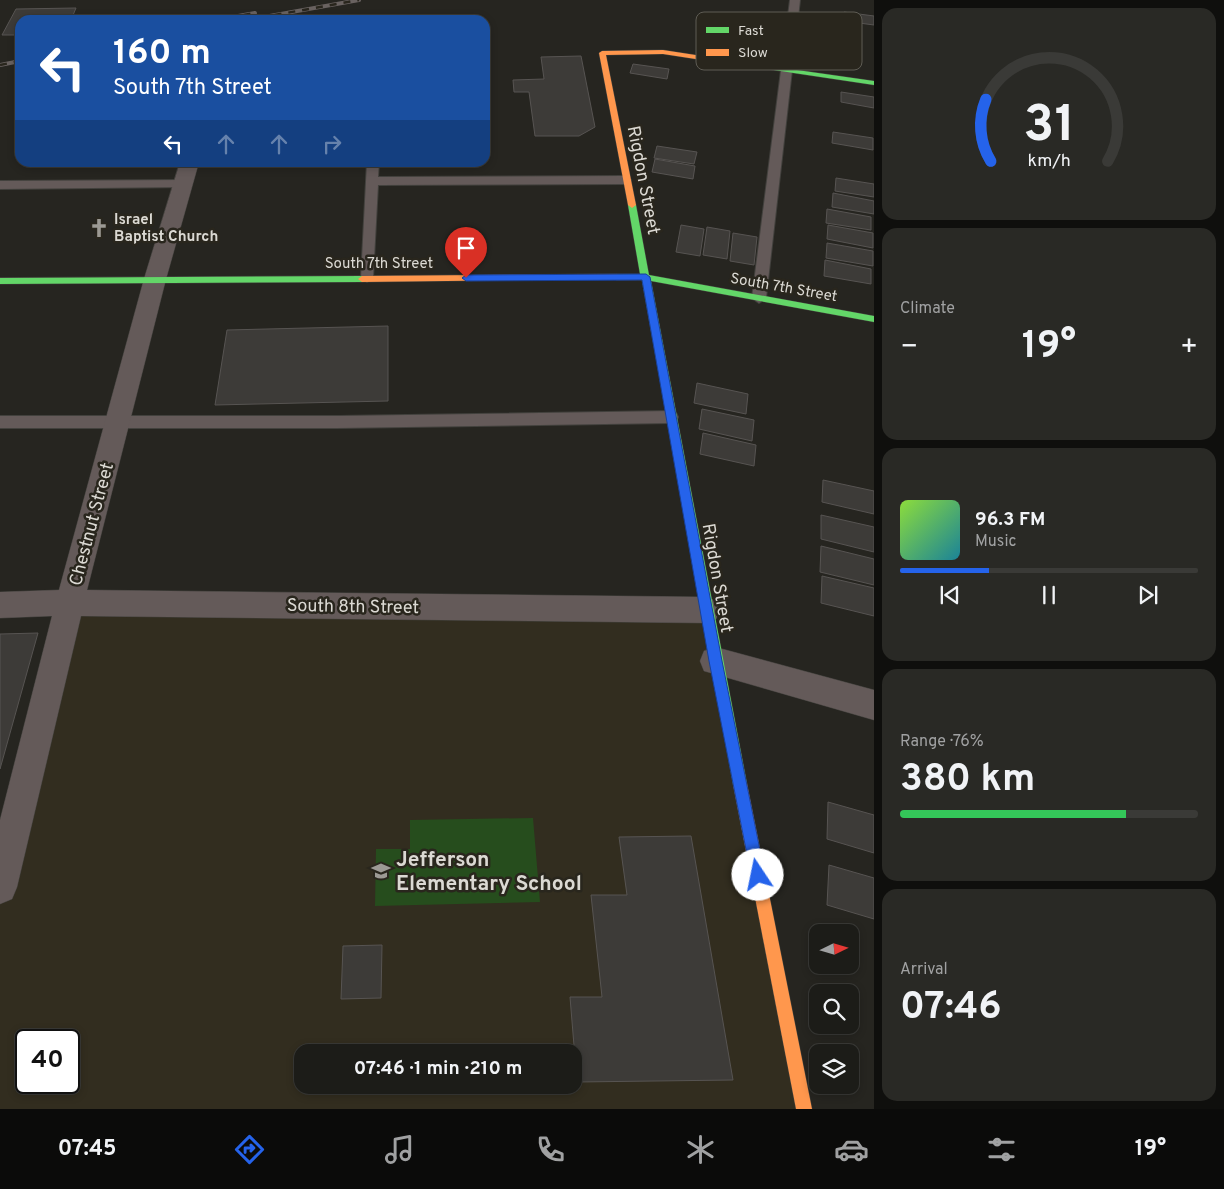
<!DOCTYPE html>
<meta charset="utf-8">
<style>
body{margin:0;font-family:Overpass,sans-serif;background:#292925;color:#f1f3f6;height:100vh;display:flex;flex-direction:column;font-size:19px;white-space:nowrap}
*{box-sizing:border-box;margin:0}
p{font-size:16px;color:#a0a1a2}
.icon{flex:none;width:28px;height:28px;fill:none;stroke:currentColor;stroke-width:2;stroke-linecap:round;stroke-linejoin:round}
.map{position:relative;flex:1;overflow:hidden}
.details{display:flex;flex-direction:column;gap:8px;padding:8px;background:#0f0f0d;width:350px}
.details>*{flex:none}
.guide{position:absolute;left:15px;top:15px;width:475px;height:152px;border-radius:15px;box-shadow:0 2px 8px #0003,0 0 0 1px #3a3a37;background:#1a4fa0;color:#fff;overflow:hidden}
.needle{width:32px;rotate:85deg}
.controls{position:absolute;left:809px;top:924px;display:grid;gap:10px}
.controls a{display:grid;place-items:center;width:50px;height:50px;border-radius:10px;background:#1c1c18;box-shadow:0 2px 8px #0003,0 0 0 1px #3a3a37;font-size:25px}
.speed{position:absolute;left:15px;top:1029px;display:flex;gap:10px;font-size:25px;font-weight:700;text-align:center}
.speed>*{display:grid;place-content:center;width:65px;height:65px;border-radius:50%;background:#1c1c18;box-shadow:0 2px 8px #0003,0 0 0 1px #3a3a37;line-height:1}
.speed .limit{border:2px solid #111;border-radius:8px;background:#fff;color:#111}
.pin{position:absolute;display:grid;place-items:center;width:42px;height:42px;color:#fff;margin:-51px -21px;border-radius:50% 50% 50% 0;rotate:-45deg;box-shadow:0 0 5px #0007}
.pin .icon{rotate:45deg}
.me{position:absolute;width:55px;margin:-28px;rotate:349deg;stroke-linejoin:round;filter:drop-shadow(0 0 4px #0008)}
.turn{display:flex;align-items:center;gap:18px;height:105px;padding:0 15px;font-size:22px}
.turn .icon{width:65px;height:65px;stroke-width:2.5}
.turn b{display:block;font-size:35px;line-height:42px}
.lanes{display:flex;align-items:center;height:48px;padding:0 15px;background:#0003;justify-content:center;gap:25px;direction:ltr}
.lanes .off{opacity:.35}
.big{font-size:38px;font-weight:700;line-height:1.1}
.details .card{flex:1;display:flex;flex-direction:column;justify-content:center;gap:8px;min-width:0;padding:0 18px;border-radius:15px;background:#292925}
.details .dial{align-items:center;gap:0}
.dial svg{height:130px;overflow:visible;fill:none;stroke:#3a3a37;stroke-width:7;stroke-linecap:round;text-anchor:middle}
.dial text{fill:#f1f3f6;stroke:none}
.song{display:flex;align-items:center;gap:15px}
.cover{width:60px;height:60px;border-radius:8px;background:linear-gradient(135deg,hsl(90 70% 55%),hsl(190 70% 35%))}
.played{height:5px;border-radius:2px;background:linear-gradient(90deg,#2563eb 30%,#3a3a37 30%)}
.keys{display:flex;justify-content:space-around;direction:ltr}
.heat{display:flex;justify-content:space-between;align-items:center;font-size:28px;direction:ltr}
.charge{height:8px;border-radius:4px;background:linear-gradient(90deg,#34c759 76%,#3a3a37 0)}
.trip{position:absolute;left:294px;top:1044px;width:288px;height:50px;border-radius:15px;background:#1c1c18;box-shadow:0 2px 8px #0003,0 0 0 1px #3a3a37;font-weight:700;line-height:50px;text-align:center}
.dock{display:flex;height:80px;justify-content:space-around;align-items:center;background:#0b0b0a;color:#a0a1a2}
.dock .icon{width:35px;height:35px}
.dock .active{color:#2563eb}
.dock b{font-size:22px;color:#f1f3f6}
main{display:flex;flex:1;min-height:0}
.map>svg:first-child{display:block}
</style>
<main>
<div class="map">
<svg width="874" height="1109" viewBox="0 0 874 1109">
<rect width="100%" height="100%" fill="#262520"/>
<path fill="#322d1f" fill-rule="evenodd" d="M 70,603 L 706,610 L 804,1109 L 0,1109 L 0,887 ZM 26,1040 L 69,1040 L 69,1082 L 26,1082 ZM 302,1052 L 572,1052 L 572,1085 L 302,1085 Z"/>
<path fill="#264d1d" d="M 533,818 L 540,902 L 375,906 L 376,849 L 410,849 L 410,820 Z"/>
<g fill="#3d3b38" stroke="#575452">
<path d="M 76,8 L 71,20 L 20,20 L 20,35 L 2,35 L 16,9 Z"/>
<path d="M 844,12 L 874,16 L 874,25 L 844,21 Z"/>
<path d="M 581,56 L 595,127 L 579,136 L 535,136 L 529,92 L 514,92 L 513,80 L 544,79 L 541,57 Z"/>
<path d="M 633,64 L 669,69 L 667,79 L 630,73 Z"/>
<path d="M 841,92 L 874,97 L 874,108 L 841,102 Z"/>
<path d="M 833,132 L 873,138 L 873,150 L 832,143 Z"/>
<path d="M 657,146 L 697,152 L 694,164 L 654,158 Z"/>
<path d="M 655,159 L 695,166 L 693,179 L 652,172 Z"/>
<path d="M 836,178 L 874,184 L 874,197 L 835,191 Z"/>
<path d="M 833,193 L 874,201 L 874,214 L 832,207 Z"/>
<path d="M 827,209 L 871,217 L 871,230 L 826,223 Z"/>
<path d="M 681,225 L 704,229 L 700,256 L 676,252 Z"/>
<path d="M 828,225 L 873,233 L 873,248 L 827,239 Z"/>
<path d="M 707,227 L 730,231 L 727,259 L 703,255 Z"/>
<path d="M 733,233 L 757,237 L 754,265 L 730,261 Z"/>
<path d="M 827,243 L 873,251 L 873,266 L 826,258 Z"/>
<path d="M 825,260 L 871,269 L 871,284 L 824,276 Z"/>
<path d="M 388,326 L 388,401 L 215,405 L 227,330 Z"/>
<path d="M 697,383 L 748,394 L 746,414 L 694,403 Z"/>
<path d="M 702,409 L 754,420 L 752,441 L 699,429 Z"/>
<path d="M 703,433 L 756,445 L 754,466 L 700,454 Z"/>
<path d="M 823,480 L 874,491 L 874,514 L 822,502 Z"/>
<path d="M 821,515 L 874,527 L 874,552 L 821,539 Z"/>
<path d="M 821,546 L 874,559 L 874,585 L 820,572 Z"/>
<path d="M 822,576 L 874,588 L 874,616 L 821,603 Z"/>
<path d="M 38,633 L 0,769 L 0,634 Z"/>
<path d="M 828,802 L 874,815 L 874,853 L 827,839 Z"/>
<path d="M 691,836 L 733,1080 L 577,1082 L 570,997 L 602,997 L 591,895 L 627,895 L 619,837 Z"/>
<path d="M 829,865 L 874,878 L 874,919 L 827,905 Z"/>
<path d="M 382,945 L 381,998 L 341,999 L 343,946 Z"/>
</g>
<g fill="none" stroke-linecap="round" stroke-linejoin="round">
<g stroke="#42413d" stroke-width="2">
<g id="lane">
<path d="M 790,0 L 800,0 L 766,298 L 759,303 L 752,298 Z"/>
<path d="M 367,162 L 379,162 L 378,177 L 625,176 L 631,180 L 625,184 L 378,185 L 373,278 L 367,282 L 361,278 Z"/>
<path d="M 184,180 L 188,181 L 188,187 L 0,189 L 0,181 Z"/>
<path d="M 671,411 L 676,413 L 678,417 L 676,421 L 671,423 L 338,428 L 0,428 L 0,416 L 338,416 Z"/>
</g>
</g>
<g stroke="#42413d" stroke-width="1">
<g id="street">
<path d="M 180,162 L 199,162 L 166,279 L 87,590 L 706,597 L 716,601 L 720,610 L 716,619 L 706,623 L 81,616 L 17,887 L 12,899 L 0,904 L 0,820 L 52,616 L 0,618 L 0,592 L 59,590 L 144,279 Z"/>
<path d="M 715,647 L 874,690 L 874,720 L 704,671 L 700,661 L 704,651 Z"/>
</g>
</g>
<g stroke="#42413d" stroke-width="1">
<g id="fast">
<path d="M 728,60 L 874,81 L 874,85 L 726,63 L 726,61 Z"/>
<path d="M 632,202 L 636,205 L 649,275 L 874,316 L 874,322 L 651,281 L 747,784 L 745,789 L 740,791 L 735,789 L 733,784 L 642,280 L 616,280 L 612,277 L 616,274 L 640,274 L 628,205 Z"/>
<path d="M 362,276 L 366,279 L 362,282 L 0,284 L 0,278 Z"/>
</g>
</g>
<g stroke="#42413d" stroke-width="1">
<g id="slow">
<path d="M 663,50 L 728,60 L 731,62 L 728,64 L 663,54 L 606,55 L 636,205 L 632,208 L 628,205 L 599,53 L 602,51 Z"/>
<path d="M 616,274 L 619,275 L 619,279 L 362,282 L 358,279 L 362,276 Z"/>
<path d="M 740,777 L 745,779 L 747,784 L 812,1109 L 796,1109 L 733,784 L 735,779 Z"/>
</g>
</g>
<use href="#lane" fill="#645a59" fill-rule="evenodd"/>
<use href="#street" fill="#645a59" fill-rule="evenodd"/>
<use href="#fast" fill="#63d668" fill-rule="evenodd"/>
<use href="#slow" fill="#ff974d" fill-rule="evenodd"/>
<g stroke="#696260" stroke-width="4">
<g id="rail">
<path d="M 216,20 L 255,13"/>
<path d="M 247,20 L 359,0"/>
<path d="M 0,65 L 20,61"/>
</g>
</g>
<use href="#rail" stroke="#29261d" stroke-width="2.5" stroke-dasharray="7" stroke-linecap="butt"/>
</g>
<path fill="#2563eb" stroke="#184099" d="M 646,274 L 650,277 L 722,661 L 765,875 L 763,880 L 758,882 L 753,880 L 751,875 L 709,661 L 642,280 L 466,281 L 462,278 L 466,275 Z"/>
<defs>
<g id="church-bare" transform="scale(1.5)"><path d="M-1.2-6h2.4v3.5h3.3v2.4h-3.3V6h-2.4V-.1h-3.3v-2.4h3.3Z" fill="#9c9a94" stroke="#29261d" stroke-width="2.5" paint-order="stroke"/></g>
<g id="school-bare" transform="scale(1.5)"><path d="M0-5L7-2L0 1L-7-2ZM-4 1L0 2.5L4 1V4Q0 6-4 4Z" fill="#9c9a94" stroke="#29261d" stroke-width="2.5" paint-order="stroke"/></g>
</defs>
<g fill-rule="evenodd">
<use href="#church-bare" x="99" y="228"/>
<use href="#school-bare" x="381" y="871"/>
</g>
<g text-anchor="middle" stroke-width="5" stroke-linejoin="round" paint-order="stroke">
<g font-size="15" font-weight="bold" fill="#dbd9d3" stroke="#29261d" text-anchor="start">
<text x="114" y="224">Israel<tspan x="114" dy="17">Baptist Church</tspan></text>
</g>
<g font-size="15" fill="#dbd9d3" stroke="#29261d">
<text x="379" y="268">South 7th Street</text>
<text transform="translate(784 287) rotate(10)" y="5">South 7th Street</text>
</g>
<g font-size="18" fill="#dbd9d3" stroke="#29261d">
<text transform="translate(644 180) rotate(79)" y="6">Rigdon Street</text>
<text transform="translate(91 524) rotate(-75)" y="6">Chestnut Street</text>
<text transform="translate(718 578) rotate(80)" y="6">Rigdon Street</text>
<text transform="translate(353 606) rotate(1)" y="6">South 8th Street</text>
</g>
<g font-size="21" font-weight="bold" fill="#dbd9d3" stroke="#29261d" text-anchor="start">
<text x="396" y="866">Jefferson<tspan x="396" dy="24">Elementary School</tspan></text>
</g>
</g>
<rect x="696" y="12" width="166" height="58" rx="8" fill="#29261d" stroke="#5e5c54" stroke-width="1"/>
<rect x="706" y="27" width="23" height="6" fill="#63d668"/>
<rect x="706" y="49" width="23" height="7" fill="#ff974d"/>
<g font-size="14" fill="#dbd9d3">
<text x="738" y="35">Fast</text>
<text x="738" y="57">Slow</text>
</g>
</svg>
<div class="controls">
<a><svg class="needle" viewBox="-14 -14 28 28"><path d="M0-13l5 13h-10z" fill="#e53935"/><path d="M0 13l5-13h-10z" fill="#a0a1a2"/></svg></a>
<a><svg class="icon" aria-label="search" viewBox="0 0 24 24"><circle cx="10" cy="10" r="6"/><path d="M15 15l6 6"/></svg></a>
<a><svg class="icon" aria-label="layers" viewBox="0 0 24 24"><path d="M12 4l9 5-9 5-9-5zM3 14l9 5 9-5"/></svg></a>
</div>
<div class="speed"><div class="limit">40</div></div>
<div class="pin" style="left:466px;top:278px;background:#d93025"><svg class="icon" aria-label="arrive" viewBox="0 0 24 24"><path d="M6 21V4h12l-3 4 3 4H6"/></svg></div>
<svg class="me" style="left:758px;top:875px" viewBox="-20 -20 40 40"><circle r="19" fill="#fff"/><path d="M0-13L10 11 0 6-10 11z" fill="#2563eb"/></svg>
<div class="trip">07:46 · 1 min · 210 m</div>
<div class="guide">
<div class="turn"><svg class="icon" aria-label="left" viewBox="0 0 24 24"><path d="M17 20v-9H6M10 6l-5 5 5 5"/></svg><div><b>160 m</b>South 7th Street</div></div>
<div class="lanes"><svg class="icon" aria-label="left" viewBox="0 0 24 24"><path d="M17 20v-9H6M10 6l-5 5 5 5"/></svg><svg class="icon off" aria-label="ahead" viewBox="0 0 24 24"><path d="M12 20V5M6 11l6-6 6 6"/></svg><svg class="icon off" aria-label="ahead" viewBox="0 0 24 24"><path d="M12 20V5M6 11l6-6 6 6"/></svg><svg class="icon off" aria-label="right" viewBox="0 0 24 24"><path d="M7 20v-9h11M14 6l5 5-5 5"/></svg></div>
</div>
</div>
<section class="details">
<div class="card dial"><svg viewBox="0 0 100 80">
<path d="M14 69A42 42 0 1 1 86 69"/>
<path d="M14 69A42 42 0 0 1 11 31" stroke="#2563eb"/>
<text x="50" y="56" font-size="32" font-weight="700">31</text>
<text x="50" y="72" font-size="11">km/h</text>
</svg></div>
<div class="card"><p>Climate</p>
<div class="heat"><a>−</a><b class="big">19°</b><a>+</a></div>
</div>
<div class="card">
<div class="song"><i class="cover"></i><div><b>96.3 FM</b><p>Music</p></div></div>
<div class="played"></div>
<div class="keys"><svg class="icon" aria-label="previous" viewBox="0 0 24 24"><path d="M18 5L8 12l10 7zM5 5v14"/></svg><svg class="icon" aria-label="pause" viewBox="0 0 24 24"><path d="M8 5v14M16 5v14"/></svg><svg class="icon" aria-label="next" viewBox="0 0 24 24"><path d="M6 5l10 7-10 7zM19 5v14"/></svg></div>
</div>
<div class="card"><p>Range · 76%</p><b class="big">380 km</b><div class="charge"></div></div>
<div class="card"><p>Arrival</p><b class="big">07:46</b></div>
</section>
</main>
<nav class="dock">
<b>07:45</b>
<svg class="icon active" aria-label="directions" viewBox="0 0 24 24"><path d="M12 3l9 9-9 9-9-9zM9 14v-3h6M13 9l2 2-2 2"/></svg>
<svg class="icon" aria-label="music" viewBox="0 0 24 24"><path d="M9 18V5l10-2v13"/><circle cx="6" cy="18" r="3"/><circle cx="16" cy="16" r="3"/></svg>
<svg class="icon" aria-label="phone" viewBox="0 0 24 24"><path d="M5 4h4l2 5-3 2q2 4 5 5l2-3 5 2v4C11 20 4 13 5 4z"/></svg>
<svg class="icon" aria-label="climate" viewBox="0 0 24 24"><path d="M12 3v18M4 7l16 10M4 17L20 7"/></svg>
<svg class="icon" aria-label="car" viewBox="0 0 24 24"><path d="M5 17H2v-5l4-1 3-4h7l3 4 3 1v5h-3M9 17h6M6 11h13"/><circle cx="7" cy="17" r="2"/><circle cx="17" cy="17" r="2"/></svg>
<svg class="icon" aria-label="filters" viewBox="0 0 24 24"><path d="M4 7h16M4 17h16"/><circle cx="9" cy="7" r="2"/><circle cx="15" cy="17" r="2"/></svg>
<b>19°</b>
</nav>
